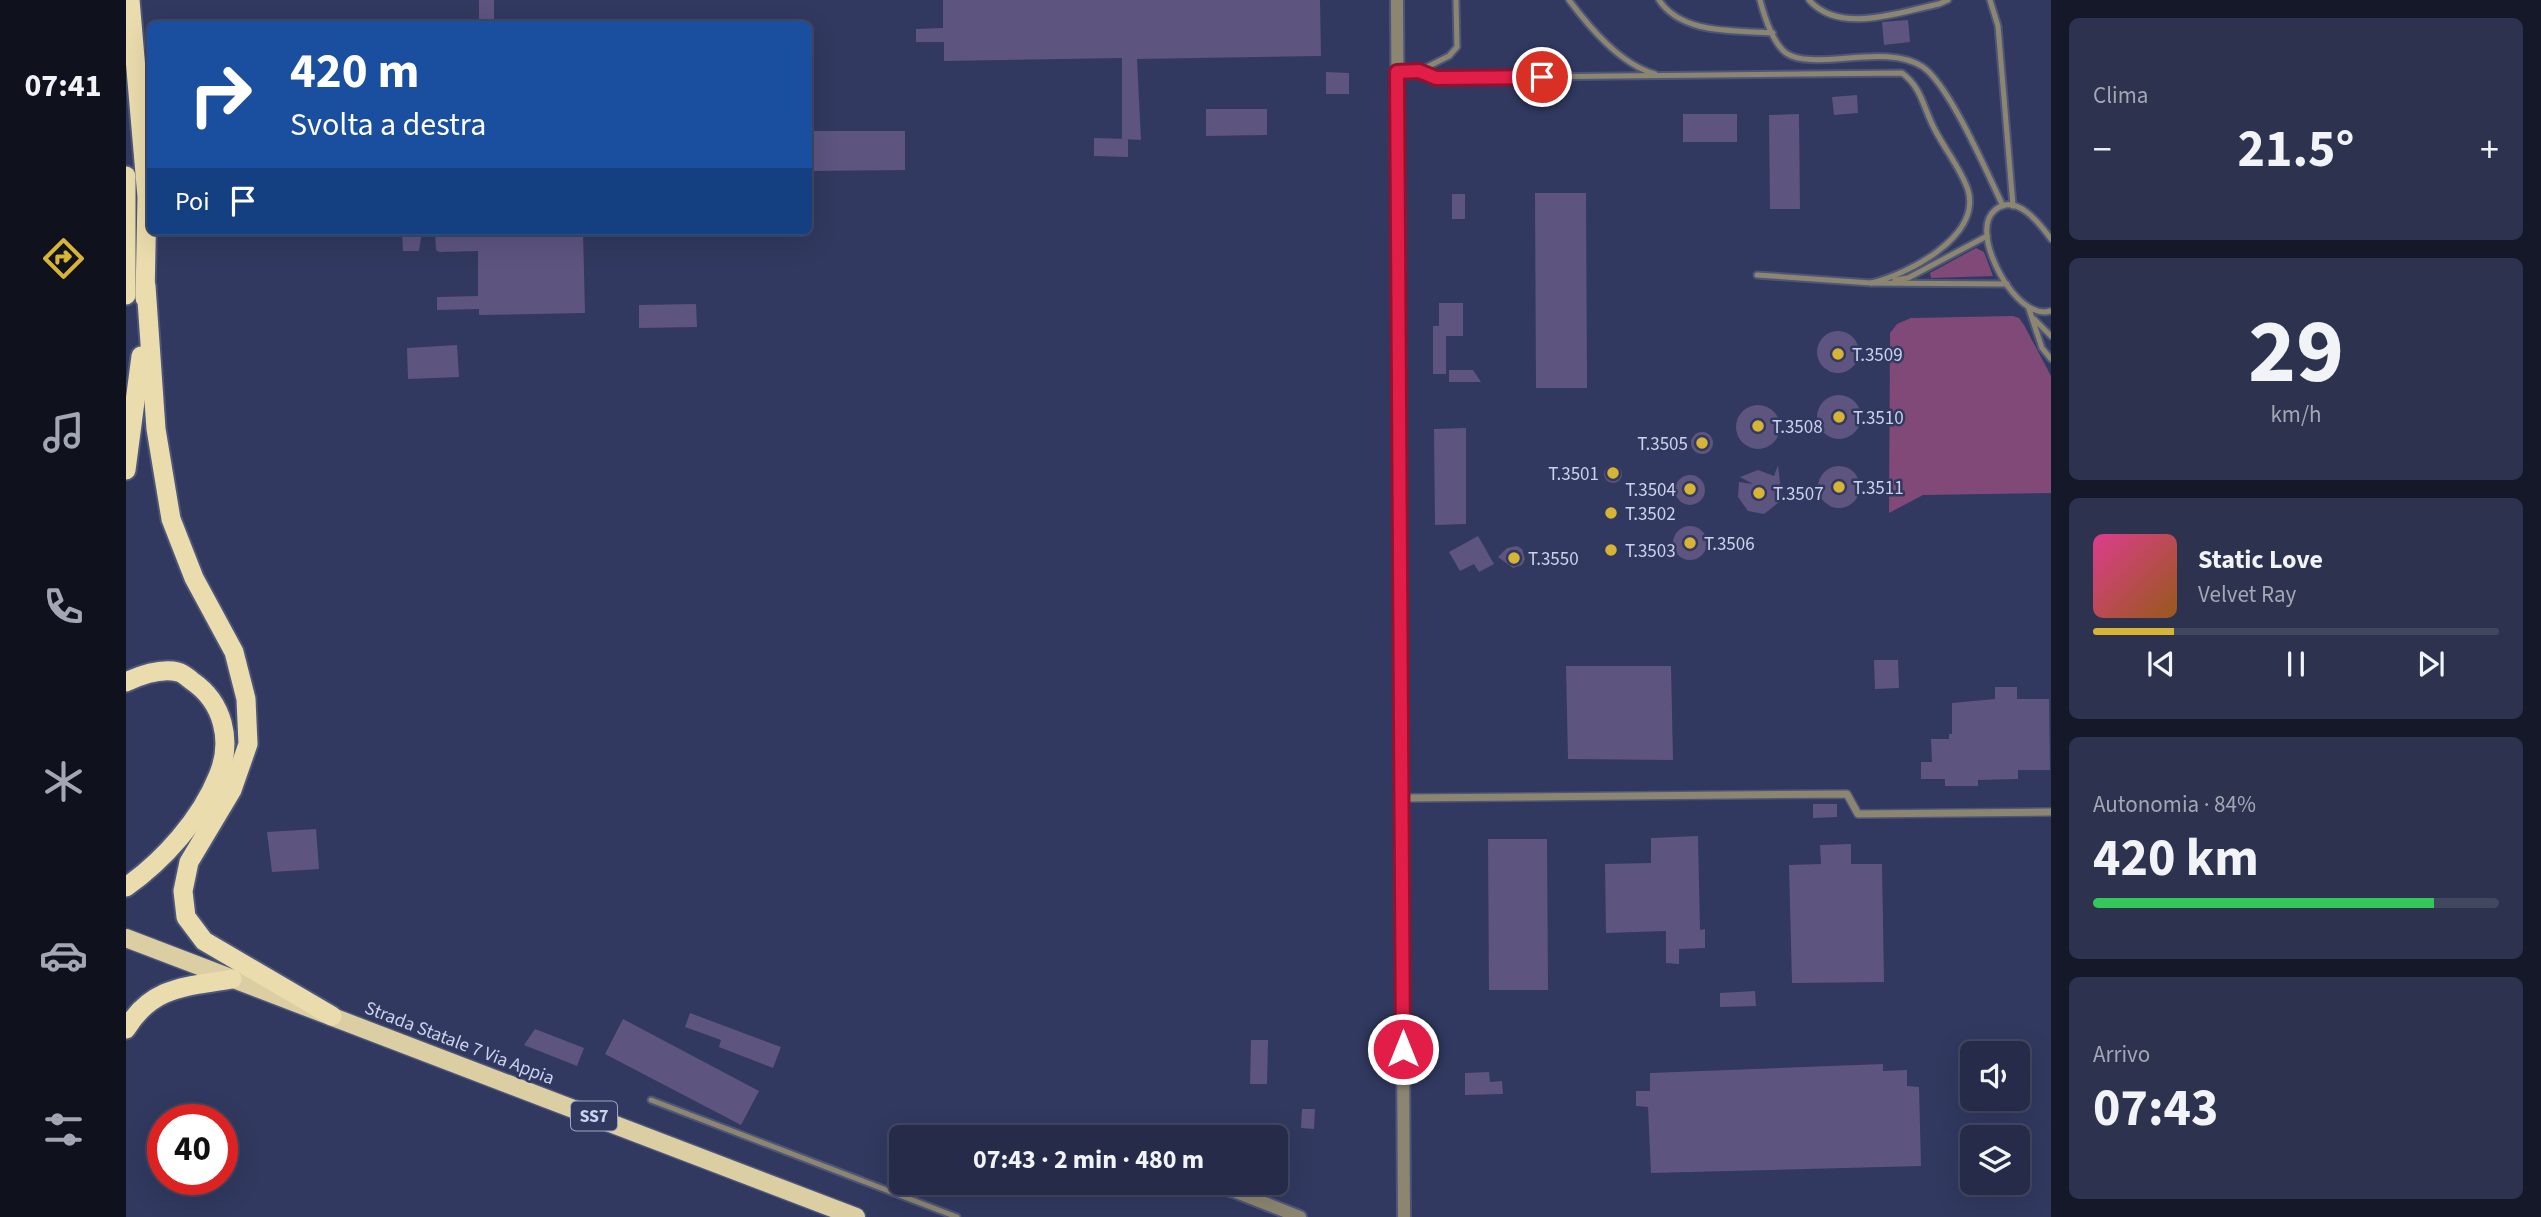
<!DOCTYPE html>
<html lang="it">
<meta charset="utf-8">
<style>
body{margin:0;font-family:"Source Sans 3",sans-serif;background:#2d334f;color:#f1f3f6;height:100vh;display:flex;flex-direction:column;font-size:26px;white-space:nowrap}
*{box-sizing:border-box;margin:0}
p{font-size:23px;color:#a3a7b4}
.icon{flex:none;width:38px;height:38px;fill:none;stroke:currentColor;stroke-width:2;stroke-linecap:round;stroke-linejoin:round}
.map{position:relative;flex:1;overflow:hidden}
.sheet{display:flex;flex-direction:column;gap:18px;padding:18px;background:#141828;width:490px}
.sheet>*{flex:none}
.banner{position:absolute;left:21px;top:21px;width:665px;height:214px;border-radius:10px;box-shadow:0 7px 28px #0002,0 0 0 2px #424760;background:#1a4fa0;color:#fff;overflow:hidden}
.controls{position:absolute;left:1834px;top:1041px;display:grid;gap:14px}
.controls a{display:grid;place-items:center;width:70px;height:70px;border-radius:10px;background:#252b48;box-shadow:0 7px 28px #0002,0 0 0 2px #424760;font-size:35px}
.speed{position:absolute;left:21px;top:1104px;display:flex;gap:14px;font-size:35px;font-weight:700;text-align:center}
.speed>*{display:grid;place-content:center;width:91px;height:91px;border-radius:50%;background:#252b48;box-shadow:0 7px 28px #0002,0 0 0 2px #424760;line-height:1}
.speed .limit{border:10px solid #d22;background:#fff;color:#111}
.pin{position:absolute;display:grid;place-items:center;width:60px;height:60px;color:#fff;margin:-30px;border:4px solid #fff;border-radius:50%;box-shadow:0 2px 7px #0007}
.me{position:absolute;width:77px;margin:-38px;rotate:0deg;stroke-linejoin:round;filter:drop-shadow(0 0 5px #0008)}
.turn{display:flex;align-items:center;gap:24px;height:147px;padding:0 28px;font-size:32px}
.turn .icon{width:91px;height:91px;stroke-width:2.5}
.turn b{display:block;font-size:49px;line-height:60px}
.then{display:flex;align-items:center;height:66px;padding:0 28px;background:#0003;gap:14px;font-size:26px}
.big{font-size:52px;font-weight:700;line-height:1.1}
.sheet .widget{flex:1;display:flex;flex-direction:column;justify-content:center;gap:10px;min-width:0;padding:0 24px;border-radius:10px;background:#2d334f}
.sheet .dial{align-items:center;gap:0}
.dial b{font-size:91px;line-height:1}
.song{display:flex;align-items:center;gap:21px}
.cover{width:84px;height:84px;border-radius:10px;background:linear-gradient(135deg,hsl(330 70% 55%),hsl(30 70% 35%))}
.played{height:7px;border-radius:4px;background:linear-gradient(90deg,#d7b434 20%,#424760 20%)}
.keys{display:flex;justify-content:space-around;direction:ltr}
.heat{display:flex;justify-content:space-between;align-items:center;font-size:38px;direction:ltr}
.charge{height:10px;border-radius:5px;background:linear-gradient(90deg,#34c759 84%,#424760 0)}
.trip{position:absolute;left:763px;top:1125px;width:399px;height:70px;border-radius:10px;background:#252b48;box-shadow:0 7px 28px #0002,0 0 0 2px #424760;font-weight:700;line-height:70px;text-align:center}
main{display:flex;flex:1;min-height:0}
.tabs{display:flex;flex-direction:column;width:126px;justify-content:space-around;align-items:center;background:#0f111d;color:#a3a7b4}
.tabs .icon{width:49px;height:49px}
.tabs .on{color:#d7b434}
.tabs b{font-size:32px;color:#f1f3f6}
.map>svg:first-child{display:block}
</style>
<main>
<nav class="tabs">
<b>07:41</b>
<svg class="icon on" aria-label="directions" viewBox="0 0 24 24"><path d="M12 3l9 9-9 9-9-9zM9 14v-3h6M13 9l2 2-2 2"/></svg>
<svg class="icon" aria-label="music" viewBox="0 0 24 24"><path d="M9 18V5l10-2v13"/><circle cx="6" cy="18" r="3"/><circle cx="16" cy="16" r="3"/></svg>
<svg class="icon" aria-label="phone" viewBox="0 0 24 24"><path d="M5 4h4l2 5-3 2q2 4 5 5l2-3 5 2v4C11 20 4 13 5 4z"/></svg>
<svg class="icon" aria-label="climate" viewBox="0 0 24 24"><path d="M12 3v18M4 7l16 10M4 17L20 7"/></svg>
<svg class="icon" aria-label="car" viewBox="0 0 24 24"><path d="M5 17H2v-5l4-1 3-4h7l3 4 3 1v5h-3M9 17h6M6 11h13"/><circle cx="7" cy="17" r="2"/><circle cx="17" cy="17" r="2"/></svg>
<svg class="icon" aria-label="filters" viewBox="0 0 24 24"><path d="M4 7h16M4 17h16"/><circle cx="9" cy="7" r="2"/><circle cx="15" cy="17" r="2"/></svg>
</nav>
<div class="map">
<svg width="1925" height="1217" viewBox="0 0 1925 1217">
<rect width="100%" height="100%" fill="#313960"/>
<g fill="#804977">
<path d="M 1850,248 L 1858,252 L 1867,276 L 1805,278 L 1804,273 Z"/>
<path d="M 1887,316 L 1893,318 L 1898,325 L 1925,376 L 1925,493 L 1797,495 L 1763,513 L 1764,333 L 1771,324 L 1785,318 Z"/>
</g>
<g fill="#5d547f">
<rect x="353" y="0" width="15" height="24"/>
<path d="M 817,0 L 1194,0 L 1195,56 L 1011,59 L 1015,140 L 996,139 L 996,58 L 818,61 L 818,42 L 790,42 L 790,29 L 817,28 Z"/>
<path d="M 1782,20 L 1784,42 L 1758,45 L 1756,22 Z"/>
<path d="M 1200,72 L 1223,73 L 1223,94 L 1200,94 Z"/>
<path d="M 1731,95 L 1732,113 L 1708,115 L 1706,97 Z"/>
<path d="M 1080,109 L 1141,109 L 1141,135 L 1080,136 Z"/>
<rect x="1557" y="114" width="54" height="28"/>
<path d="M 1673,114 L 1674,209 L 1644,209 L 1643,115 Z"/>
<path d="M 682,131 L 779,131 L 779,170 L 682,171 Z"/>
<path d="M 968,138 L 1002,139 L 1002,157 L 968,156 Z"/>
<path d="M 1409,193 L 1460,193 L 1461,388 L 1410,388 Z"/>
<rect x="1326" y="194" width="13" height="25"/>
<path d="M 276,231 L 296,231 L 293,251 L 277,251 Z"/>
<path d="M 309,231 L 457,231 L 459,313 L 353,315 L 353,309 L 311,310 L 311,297 L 352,296 L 352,251 L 313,252 L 310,250 Z"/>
<path d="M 1313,303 L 1337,303 L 1337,336 L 1320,336 L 1320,374 L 1307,374 L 1307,326 L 1313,326 Z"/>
<path d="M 570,304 L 571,327 L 513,328 L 513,305 Z"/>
<circle cx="1712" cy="352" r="21"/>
<path d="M 331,345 L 333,377 L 282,379 L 281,348 Z"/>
<path d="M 1323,370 L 1347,370 L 1355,382 L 1323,382 Z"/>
<circle cx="1713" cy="417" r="22"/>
<circle cx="1632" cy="427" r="22"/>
<path d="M 1340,428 L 1340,524 L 1309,525 L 1308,429 Z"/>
<circle cx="1576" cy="443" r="11"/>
<path d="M 1652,465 L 1656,500 L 1638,514 L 1622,511 L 1612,497 L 1613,482 L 1627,484 L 1614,477 L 1632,470 L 1648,476 Z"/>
<circle cx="1487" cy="474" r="9"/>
<circle cx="1713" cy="487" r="21"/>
<circle cx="1564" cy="490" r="15"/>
<circle cx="1564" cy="543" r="17"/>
<path d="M 1352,536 L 1368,564 L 1353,572 L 1348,564 L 1334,571 L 1323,552 Z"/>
<path d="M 1391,546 L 1396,549 L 1399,559 L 1396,565 L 1387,568 L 1372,557 L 1381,548 Z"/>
<path d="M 1748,660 L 1772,660 L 1773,688 L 1749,689 Z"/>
<path d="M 1440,666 L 1545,666 L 1547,760 L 1442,759 Z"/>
<path d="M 1869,687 L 1891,687 L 1891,699 L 1923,699 L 1924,770 L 1892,770 L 1892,779 L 1852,780 L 1852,786 L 1819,786 L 1819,779 L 1795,779 L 1795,762 L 1806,762 L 1805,739 L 1823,739 L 1823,734 L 1826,734 L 1826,703 L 1869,699 Z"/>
<path d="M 1687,804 L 1711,804 L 1711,817 L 1687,818 Z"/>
<path d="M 190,829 L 193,869 L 146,872 L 141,832 Z"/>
<path d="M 1572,836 L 1574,930 L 1579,929 L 1579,948 L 1553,949 L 1553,964 L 1540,963 L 1540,931 L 1480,933 L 1479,864 L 1525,863 L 1525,838 Z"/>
<path d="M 1362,839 L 1421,839 L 1422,990 L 1363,990 Z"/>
<path d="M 1725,844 L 1725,864 L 1756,864 L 1758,982 L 1666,983 L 1663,865 L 1695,864 L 1694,845 Z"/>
<path d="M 1629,991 L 1630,1006 L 1594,1007 L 1594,993 Z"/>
<path d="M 564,1013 L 655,1047 L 647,1068 L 593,1047 L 595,1040 L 559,1027 Z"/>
<path d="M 497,1019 L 633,1091 L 615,1125 L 479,1054 Z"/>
<path d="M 409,1029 L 458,1048 L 451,1066 L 398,1045 Z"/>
<path d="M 1125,1040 L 1142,1040 L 1141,1084 L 1124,1084 Z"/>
<path d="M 1757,1064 L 1757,1071 L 1781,1070 L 1781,1086 L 1793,1087 L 1795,1166 L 1525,1173 L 1522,1107 L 1510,1106 L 1510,1091 L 1524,1091 L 1524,1073 Z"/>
<path d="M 1363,1072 L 1364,1082 L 1376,1081 L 1377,1094 L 1339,1095 L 1339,1073 Z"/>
<path d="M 1176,1109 L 1189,1109 L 1188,1129 L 1175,1128 Z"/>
</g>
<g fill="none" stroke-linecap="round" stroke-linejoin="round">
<g stroke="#4d5579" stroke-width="9">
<g id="service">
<path d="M 1443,0 C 1464,28 1494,64 1529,74"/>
<path d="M 1533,0 C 1556,35 1610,30 1647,33"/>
<path d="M 1634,0 C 1638,15 1647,43 1660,53 C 1687,72 1760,42 1797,67 C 1824,86 1861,173 1877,206"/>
<path d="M 1683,0 C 1714,35 1773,12 1813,4 L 1822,0"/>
<path d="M 1864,0 L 1872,26 L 1887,206"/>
<path d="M 1293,71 L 1323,56 L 1331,47 L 1330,0"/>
<path d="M 1271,72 L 1293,71 L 1310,78 L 1776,73 C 1796,88 1797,107 1808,128 C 1818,148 1835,169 1842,190 C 1856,237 1780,275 1745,283"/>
<path d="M 1925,239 C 1914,224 1890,192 1869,210 C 1862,216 1860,226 1861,235 C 1862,261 1894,320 1925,311"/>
<path d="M 1631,275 L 1745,283 L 1881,284"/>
<path d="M 1769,280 L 1782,278 L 1861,236"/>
<path d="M 1903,309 L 1916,348 L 1925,359"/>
<path d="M 1908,319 L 1925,336"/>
<path d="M 525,1100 L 831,1217"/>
</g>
</g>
<g stroke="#4d5579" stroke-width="10">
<path id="minor" d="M 1276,798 L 1721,794 L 1732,814 L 1925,812"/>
</g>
<g stroke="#4d5579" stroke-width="16">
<g id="tertiary">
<path d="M 1271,0 L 1278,1217"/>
<path d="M 988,1135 L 991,1138"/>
<path d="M 1087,1183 L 1174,1217"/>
</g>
</g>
<g stroke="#4d5579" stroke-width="21">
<path id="primary" d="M 0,938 L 730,1217"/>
</g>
<g stroke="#4d5579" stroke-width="23">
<g id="trunk">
<path d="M 4,0 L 21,197 L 19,298"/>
<path d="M 0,176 L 0,295"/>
<path d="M 20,286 L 30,429 L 45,519 L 68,578 L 108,652 L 120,699 L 122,744 L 106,790 L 63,862 L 57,891 L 60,917 L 78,941 L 206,1016"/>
<path d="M 0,470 L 15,356"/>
<path d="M 0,682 C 15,675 35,668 52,672 C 57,673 62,678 66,681 C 97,702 107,741 92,776 C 75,819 37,861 0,887"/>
<path d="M 0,1029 C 27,985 61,987 106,979"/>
</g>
</g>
<use href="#service" stroke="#8c8671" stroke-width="5"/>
<use href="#minor" stroke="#8c8671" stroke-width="7"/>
<use href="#tertiary" stroke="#8c8671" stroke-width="12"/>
<use href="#primary" stroke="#dbcea3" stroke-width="18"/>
<use href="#trunk" stroke="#eadcad" stroke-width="19"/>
</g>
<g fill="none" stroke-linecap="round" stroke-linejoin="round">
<g stroke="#92132f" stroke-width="18">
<path id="route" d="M 1277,1049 L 1271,72 L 1293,71 L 1310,78 L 1416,77"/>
</g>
<use href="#route" stroke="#e11d48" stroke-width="12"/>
</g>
<g fill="#d7b434" stroke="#313960" stroke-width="2.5">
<circle cx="1712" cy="354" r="7"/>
<circle cx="1713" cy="417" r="7"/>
<circle cx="1632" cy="426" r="7"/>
<circle cx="1576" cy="443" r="7"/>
<circle cx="1487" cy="473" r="7"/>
<circle cx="1713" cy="487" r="7"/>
<circle cx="1564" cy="489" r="7"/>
<circle cx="1633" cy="493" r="7"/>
<circle cx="1485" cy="513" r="7"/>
<circle cx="1564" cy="543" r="7"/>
<circle cx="1485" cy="550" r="7"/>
<circle cx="1388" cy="558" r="7"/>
</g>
<g text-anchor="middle" stroke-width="5" stroke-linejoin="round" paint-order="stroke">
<rect fill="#313960" stroke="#9ea4c1" stroke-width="2" x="445" y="1101.5" width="46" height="29" rx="5"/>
<g font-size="18" font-weight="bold" fill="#ccd2eb">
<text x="468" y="1122">SS7</text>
</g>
<g font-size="19" fill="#ccd2eb" stroke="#313960" text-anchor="start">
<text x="1726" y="361">T.3509</text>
<text x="1727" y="424">T.3510</text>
<text x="1646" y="433">T.3508</text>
<text x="1562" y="450" text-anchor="end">T.3505</text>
<text x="1473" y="480" text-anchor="end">T.3501</text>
<text x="1727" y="494">T.3511</text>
<text x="1550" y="496" text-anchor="end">T.3504</text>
<text x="1647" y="500">T.3507</text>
<text x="1499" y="520">T.3502</text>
<text x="1578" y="550">T.3506</text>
<text x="1499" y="557">T.3503</text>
<text x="1402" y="565">T.3550</text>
</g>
<g font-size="19" fill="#ccd2eb" stroke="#313960">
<text transform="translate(334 1042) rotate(21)" y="7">Strada Statale 7 Via Appia</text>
</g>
</g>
</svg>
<div class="controls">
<a><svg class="icon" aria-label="sound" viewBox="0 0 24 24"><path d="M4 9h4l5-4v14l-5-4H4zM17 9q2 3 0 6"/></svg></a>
<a><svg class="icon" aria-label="layers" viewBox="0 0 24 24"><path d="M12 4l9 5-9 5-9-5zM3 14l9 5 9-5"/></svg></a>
</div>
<div class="speed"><div class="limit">40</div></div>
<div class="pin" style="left:1416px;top:77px;background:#d93025"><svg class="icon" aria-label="arrive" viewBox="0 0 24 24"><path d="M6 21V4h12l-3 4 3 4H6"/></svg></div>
<svg class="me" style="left:1277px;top:1049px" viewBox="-20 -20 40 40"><circle r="17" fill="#e11d48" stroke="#fff" stroke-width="3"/><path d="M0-11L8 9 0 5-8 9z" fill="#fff"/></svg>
<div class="trip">07:43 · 2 min · 480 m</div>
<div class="banner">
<div class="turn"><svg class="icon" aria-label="right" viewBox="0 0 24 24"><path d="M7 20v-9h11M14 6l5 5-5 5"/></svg><div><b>420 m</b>Svolta a destra</div></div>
<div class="then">Poi<svg class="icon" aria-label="arrive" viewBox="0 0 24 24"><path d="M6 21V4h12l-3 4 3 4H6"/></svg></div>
</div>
</div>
<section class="sheet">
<div class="widget"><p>Clima</p>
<div class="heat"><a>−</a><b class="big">21.5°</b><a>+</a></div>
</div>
<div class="widget dial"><b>29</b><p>km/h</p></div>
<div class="widget">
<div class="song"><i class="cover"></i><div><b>Static Love</b><p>Velvet Ray</p></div></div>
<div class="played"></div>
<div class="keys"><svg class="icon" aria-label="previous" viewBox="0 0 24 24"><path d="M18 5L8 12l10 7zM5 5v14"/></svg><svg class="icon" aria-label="pause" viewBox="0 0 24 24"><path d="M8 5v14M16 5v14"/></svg><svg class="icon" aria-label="next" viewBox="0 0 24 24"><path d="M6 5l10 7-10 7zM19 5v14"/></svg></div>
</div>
<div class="widget"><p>Autonomia · 84%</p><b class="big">420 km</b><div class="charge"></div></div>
<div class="widget"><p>Arrivo</p><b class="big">07:43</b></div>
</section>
</main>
